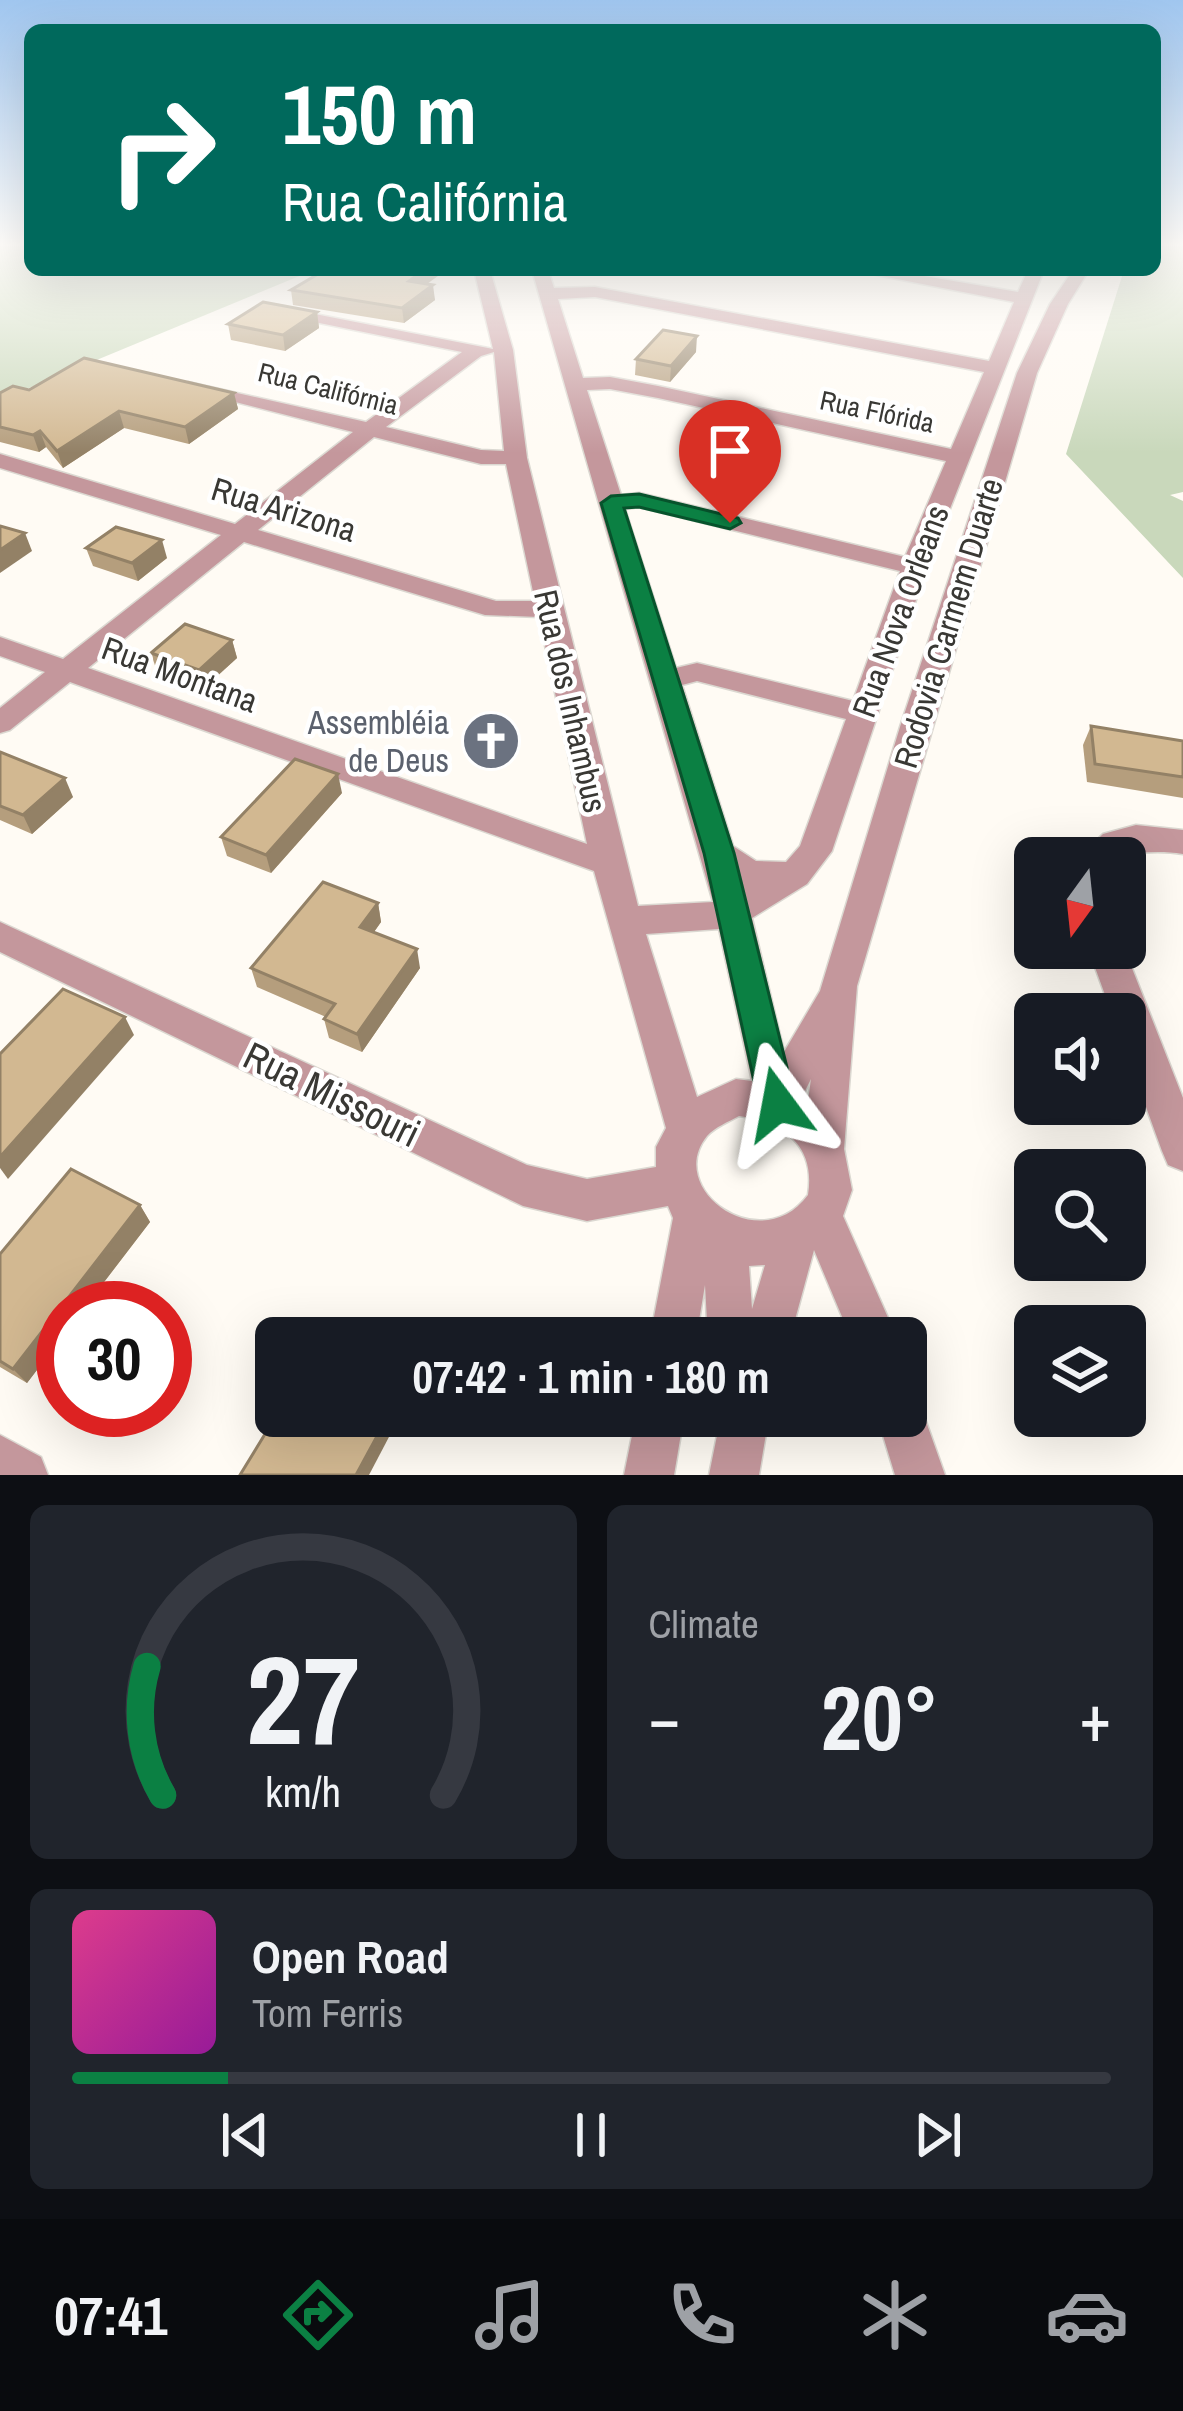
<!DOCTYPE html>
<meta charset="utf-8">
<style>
body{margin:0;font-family:"Archivo Narrow",sans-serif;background:#20242c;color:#f1f3f6;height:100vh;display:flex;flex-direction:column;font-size:45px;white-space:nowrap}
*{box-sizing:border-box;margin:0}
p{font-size:39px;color:#9ea1a6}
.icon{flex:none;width:66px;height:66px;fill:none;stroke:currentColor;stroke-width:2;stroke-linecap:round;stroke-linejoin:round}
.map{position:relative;height:1475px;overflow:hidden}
.drawer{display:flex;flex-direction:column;gap:30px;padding:30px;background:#0d0f14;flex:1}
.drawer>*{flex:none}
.guide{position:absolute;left:24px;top:24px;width:1137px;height:252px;border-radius:18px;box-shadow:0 12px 48px #0002;background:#00695c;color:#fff;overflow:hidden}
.needle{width:78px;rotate:195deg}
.controls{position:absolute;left:1014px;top:837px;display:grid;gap:24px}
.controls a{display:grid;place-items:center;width:132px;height:132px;border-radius:18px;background:#171b24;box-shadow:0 12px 48px #0002;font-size:60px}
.speed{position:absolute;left:36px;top:1281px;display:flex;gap:24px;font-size:60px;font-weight:700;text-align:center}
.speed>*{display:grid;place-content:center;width:156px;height:156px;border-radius:50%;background:#171b24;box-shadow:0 12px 48px #0002;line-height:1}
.speed .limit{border:18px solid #d22;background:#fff;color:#111}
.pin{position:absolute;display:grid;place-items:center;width:102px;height:102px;color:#fff;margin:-123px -51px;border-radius:50% 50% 50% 0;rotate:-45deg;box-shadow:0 0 12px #0007}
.pin .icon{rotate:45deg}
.me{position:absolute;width:132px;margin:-66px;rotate:347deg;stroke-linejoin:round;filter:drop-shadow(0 0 9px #0008)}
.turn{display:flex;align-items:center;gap:42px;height:252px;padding:0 60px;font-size:54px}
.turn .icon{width:156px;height:156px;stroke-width:2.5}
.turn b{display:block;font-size:84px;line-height:102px}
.big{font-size:90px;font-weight:700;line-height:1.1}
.drawer .card{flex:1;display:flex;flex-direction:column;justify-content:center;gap:18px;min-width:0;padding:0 42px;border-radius:18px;background:#20242c}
.drawer .dial{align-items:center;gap:0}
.dial svg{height:312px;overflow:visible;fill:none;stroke:#363941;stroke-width:7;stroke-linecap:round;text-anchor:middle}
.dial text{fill:#f1f3f6;stroke:none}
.song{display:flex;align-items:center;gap:36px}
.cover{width:144px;height:144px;border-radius:18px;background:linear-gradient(135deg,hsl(330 70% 55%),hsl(300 70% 35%))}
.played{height:12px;border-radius:6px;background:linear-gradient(90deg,#0b8043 15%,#363941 15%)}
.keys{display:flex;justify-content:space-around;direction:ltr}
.heat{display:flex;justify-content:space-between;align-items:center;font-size:66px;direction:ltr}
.drawer .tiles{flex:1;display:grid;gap:30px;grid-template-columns:1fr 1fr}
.card:last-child{grid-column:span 2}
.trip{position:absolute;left:255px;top:1317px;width:672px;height:120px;border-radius:18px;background:#171b24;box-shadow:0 12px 48px #0002;font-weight:700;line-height:120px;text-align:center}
.tabs{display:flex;height:192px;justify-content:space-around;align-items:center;background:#090b0e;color:#9ea1a6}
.tabs .icon{width:84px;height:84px}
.tabs .selected{color:#0b8043}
.tabs b{font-size:54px;color:#f1f3f6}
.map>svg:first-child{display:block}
</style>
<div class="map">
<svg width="1183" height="1475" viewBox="0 0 1183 1475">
<rect width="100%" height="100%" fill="#fffbf4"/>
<g fill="#c9d8bb">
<path d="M 0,246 L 30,246 L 30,270 L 314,270 L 0,400 Z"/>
<path d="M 1155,246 L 1183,246 L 1183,492 L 1170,495 L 1183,501 L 1183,578 L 1066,454 L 1124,270 L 1155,270 Z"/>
</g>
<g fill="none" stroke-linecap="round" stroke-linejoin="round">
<g stroke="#dbd8d1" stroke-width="3">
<g id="minor">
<path d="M 474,270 L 490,270 L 513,350 L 527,458 L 638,906 L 713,902 L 532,270 L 548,270 L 554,288 L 595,287 L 989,361 L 1014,302 L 851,270 L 889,270 L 1018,292 L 1028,270 L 1044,270 L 927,567 L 832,851 L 807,884 L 752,918 L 784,1052 L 820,991 L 900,727 L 1017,373 L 1050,304 L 1073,270 L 1089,270 L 1068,304 L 1037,373 L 857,986 L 844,1149 L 852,1190 L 843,1216 L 897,1338 L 851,1338 L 814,1250 L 790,1338 L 708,1338 L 705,1285 L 696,1338 L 650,1338 L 673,1218 L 668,1206 L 587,1221 L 523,1206 L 0,952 L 0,922 L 527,1165 L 587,1179 L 656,1167 L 656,1147 L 666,1128 L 594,871 L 70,682 L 10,730 L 0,733 L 0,708 L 45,672 L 0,656 L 0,637 L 63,659 L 221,535 L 0,468 L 0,454 L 235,524 L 353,432 L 188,390 L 188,382 L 366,422 L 462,352 L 280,315 L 274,314 L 274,306 L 493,349 ZM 595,297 L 984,372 L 951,449 L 658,386 L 610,377 L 583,378 L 558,299 ZM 494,352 L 504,451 L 481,450 L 386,427 L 481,356 ZM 610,389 L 658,398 L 946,461 L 905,557 L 639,493 L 621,495 L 587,390 ZM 374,437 L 481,464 L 506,464 L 535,601 L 496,601 L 258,530 ZM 639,507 L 900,571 L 853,701 L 697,663 L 676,668 L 625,509 ZM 244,542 L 485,615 L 539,617 L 587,844 L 88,668 ZM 697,681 L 846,719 L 800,846 L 786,862 L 756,861 L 733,846 L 682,685 ZM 719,929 L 752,1081 L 736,1079 L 697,1097 L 646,934 ZM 811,1079 L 808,1101 L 802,1097 ZM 739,1116 C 783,1122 816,1145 808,1195 C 761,1259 664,1189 707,1136 C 715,1127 728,1122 739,1116 ZM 765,1265 L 752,1309 L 749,1266 Z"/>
<path d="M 1136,825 L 1183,830 L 1183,854 C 1145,848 1116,858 1078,858 L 1103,834 Z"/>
<path d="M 1088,948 L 1124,948 L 1183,1098 L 1183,1171 L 1168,1165 L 1162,1151 L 1125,1049 L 1125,1014 L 1112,1014 Z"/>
<path d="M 906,1394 L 918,1399 L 945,1475 L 895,1475 L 877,1416 L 906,1416 Z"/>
<path d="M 636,1416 L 684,1416 L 674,1475 L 624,1475 Z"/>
<path d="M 721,1416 L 769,1416 L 759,1475 L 709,1475 Z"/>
<path d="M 0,1435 L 41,1457 L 48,1475 L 0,1475 Z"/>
</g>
</g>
<use href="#minor" fill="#c4979c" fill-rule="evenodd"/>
</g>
<g fill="#b59e7d">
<path d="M 325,270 L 446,270 L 427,284 L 435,300 L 404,323 L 293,305 L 291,290 Z"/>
<path d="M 317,312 L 319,328 L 285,351 L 231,340 L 228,324 Z"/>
<path d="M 696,352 L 670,382 L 635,375 L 636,359 Z"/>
<path d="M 29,390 L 234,393 L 238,409 L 189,444 L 124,428 L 63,468 L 46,447 L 39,452 L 0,442 L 0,393 Z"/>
<path d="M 86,548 L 167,558 L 138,581 L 93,566 Z"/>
<path d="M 232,640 L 237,658 L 204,688 L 157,672 L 151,653 Z"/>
<path d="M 1091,726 L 1183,741 L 1183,798 L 1087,782 L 1083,745 Z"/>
<path d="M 0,752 L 73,797 L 32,834 L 0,820 Z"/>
<path d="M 342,793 L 271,873 L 227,856 L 221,837 Z"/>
<path d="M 378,903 L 381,922 L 374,932 L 420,968 L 362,1052 L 329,1038 L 324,1019 L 326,1017 L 257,987 L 251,968 Z"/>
<path d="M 140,1205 L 150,1222 L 27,1383 L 0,1367 L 0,1254 Z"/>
</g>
<g fill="#938166">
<path d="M 424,270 L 446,270 L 411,295 L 409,281 Z"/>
<path d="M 433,285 L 435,300 L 404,323 L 402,308 Z"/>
<path d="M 317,312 L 319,328 L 285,351 L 283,335 Z"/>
<path d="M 697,336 L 696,352 L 670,382 L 671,366 Z"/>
<path d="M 234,393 L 238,409 L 189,444 L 185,427 Z"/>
<path d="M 119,411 L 124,428 L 63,468 L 57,451 Z"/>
<path d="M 40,431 L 46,447 L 39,452 L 33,435 Z"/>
<path d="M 25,533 L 32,551 L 0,573 L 0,550 Z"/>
<path d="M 162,540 L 167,558 L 138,581 L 132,563 Z"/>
<path d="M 232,640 L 237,658 L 204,688 L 199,670 Z"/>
<path d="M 338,774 L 342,793 L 271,873 L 266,855 Z"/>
<path d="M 65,778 L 73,797 L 32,834 L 23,815 Z"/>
<path d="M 378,903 L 381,922 L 364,946 L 360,927 Z"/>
<path d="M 417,949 L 420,968 L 362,1052 L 357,1034 Z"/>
<path d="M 125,1017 L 134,1035 L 8,1179 L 0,1168 L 0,1157 Z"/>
<path d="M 140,1205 L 150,1222 L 84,1308 L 63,1308 L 63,1336 L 27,1383 L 13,1369 Z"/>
<path d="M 388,1416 L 400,1416 L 369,1475 L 356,1475 Z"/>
</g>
<g fill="#d2b891" stroke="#938166" stroke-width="3">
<path d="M 325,270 L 424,270 L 409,281 L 433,285 L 402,308 L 291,290 Z"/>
<path d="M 263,302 L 317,312 L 283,335 L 228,324 Z"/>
<path d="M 663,330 L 697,336 L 671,366 L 636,359 Z"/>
<path d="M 84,358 L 234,393 L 185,427 L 119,411 L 57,451 L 40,431 L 33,435 L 0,427 L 0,393 L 13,386 L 29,390 Z"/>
<path d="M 0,526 L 25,533 L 0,550 Z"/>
<path d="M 116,527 L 162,540 L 132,563 L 86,548 Z"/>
<path d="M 185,624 L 232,640 L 199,670 L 151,653 Z"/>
<path d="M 1091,726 L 1183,741 L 1183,777 L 1095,764 Z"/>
<path d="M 0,752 L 65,778 L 23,815 L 0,806 Z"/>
<path d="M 295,759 L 338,774 L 266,855 L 221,837 Z"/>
<path d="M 323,882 L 378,903 L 360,927 L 417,949 L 357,1034 L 324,1019 L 335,1004 L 251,968 Z"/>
<path d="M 63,989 L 125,1017 L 0,1157 L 0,1054 Z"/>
<path d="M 71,1169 L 140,1205 L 13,1369 L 0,1361 L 0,1254 Z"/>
<path d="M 334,1320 L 367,1338 L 323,1338 Z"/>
<path d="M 276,1416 L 388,1416 L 356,1475 L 240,1475 Z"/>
</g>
<linearGradient id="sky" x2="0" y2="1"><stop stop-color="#a0c6ef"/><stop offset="0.54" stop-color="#fffdfa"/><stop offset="1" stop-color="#fffdfa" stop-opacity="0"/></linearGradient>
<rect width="1183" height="453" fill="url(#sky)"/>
<path fill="#0b8043" stroke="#07532c" stroke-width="3" d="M 639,494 L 738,518 L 741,523 L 730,529 L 639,507 L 624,508 L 734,853 L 796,1104 L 791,1116 L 778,1121 L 765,1116 L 759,1104 L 704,853 L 601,503 L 611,496 Z"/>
<defs>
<g id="church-disc" transform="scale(3)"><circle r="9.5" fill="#6b7280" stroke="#fff"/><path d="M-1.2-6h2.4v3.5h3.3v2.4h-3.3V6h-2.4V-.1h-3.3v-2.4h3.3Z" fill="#fff"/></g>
</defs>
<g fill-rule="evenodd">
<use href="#church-disc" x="491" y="741"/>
</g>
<g text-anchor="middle" stroke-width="9" stroke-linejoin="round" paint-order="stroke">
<g font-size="27" fill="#393834" stroke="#fff">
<text transform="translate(328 389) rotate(14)" y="9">Rua Califórnia</text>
<text transform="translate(877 412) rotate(12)" y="9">Rua Flórida</text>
</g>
<g font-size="33" fill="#393834" stroke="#fff">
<text transform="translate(284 509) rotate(17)" y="12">Rua Arizona</text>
<text transform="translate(900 611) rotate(-70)" y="12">Rua Nova Orleans</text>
<text transform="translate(948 623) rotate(-73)" y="12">Rodovia Carmem Duarte</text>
<text transform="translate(180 674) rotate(20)" y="12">Rua Montana</text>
<text transform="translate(571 701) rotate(77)" y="12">Rua dos Inhambus</text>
</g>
<g font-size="33" fill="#5b616d" stroke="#fff" text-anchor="end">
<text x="449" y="734">Assembléia<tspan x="449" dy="38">de Deus</tspan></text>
</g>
<g font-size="39" fill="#393834" stroke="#fff">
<text transform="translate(332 1094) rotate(26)" y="14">Rua Missouri</text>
</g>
</g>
</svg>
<div class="controls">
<a><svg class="needle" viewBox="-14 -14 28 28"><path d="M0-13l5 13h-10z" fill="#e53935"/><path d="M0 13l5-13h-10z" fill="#9ea1a6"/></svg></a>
<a><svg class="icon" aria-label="sound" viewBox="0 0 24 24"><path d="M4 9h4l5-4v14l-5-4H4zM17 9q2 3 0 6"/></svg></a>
<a><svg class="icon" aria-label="search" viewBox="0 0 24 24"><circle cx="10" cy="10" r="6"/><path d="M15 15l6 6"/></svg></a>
<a><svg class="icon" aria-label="layers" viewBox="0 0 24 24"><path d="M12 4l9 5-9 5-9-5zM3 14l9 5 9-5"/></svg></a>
</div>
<div class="speed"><div class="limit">30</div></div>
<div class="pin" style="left:730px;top:523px;background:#d93025"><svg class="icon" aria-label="arrive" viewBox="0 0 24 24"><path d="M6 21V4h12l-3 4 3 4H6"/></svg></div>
<svg class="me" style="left:778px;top:1104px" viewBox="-20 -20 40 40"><path d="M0-17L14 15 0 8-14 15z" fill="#0b8043" stroke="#fff" stroke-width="4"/></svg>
<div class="trip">07:42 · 1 min · 180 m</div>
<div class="guide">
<div class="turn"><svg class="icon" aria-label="right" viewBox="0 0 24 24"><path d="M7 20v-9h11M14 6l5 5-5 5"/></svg><div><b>150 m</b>Rua Califórnia</div></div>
</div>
</div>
<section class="drawer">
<div class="tiles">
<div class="card dial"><svg viewBox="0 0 100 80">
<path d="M14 69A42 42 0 1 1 86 69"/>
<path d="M14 69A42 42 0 0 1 10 36" stroke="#0b8043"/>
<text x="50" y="56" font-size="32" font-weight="700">27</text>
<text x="50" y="72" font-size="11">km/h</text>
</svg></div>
<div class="card"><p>Climate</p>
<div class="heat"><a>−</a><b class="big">20°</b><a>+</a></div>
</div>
<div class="card">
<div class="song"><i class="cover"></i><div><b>Open Road</b><p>Tom Ferris</p></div></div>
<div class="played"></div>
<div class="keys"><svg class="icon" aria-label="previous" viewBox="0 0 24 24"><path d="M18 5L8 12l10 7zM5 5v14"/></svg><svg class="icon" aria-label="pause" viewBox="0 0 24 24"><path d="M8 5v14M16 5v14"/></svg><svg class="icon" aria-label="next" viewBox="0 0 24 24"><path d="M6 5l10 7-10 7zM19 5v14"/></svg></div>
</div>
</div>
</section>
<nav class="tabs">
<b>07:41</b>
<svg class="icon selected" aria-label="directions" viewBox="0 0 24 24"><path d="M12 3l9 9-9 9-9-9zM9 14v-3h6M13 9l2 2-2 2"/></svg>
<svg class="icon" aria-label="music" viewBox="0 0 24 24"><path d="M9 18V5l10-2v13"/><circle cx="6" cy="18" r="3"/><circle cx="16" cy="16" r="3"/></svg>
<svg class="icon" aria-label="phone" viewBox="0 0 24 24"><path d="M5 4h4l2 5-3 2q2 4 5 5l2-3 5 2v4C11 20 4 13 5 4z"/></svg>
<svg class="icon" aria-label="climate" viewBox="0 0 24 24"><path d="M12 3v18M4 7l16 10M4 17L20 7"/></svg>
<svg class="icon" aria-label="car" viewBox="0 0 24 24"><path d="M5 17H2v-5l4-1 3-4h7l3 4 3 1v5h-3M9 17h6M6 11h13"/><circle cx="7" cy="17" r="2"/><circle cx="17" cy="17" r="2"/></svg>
</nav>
